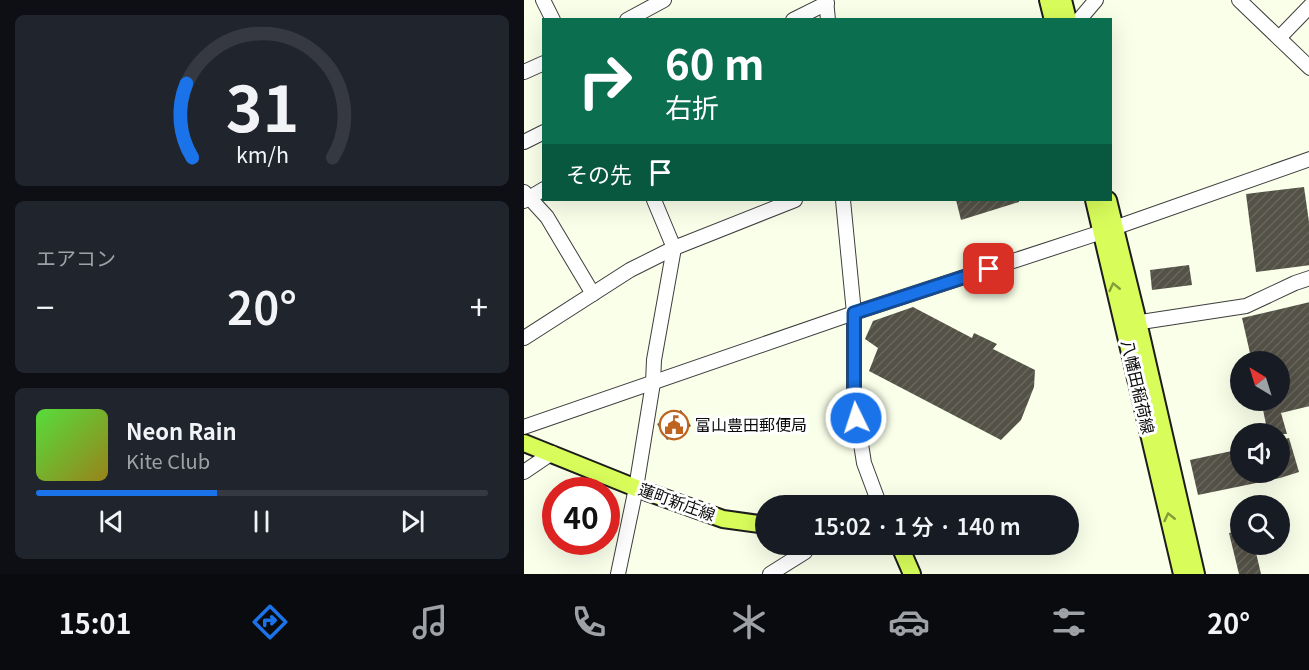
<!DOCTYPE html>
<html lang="ja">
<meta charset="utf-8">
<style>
body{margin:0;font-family:Georgia,"Noto Sans JP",serif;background:#20242c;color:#f1f3f6;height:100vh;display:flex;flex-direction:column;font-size:22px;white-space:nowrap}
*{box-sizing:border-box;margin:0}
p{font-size:20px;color:#9ea1a6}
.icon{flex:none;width:33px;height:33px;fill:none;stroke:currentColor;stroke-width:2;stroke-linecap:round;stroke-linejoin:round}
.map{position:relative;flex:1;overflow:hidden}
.drawer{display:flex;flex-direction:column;gap:15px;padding:15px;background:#0d0f14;width:524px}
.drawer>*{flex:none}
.top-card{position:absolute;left:18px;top:18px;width:570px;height:183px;border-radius:0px;box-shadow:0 6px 24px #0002;background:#0b6e4f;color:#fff;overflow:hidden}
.needle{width:39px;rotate:322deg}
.fabs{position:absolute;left:706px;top:351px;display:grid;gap:12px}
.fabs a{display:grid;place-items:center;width:60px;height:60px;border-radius:50%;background:#171b24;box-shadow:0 6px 24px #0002;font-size:30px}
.speed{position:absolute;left:18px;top:477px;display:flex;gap:12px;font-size:30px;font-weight:700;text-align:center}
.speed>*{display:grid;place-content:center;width:78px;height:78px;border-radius:50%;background:#171b24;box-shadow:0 6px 24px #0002;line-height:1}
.speed .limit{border:9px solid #d22;background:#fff;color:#111}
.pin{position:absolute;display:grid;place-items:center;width:51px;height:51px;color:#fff;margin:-26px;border-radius:12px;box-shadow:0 3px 9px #0006}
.me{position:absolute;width:66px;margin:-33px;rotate:356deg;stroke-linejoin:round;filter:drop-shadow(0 0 4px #0008)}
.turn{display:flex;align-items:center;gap:21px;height:126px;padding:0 24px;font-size:27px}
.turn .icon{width:78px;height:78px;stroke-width:2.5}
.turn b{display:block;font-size:42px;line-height:51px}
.then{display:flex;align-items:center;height:57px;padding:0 24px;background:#0003;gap:12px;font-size:22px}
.big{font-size:45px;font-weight:600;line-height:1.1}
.drawer .widget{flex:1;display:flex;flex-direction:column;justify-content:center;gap:9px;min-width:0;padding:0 21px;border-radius:9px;background:#20242c}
.drawer .dial{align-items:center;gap:0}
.dial svg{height:156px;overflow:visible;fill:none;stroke:#363941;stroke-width:7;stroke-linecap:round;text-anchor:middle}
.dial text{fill:#f1f3f6;stroke:none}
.song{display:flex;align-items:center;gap:18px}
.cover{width:72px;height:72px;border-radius:9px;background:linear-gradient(135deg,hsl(110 70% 55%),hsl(50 70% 35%))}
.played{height:6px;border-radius:3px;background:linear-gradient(90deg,#1a73e8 40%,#363941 40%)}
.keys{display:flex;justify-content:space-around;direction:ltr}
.heat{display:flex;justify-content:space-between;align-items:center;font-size:33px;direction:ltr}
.trip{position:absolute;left:231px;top:495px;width:324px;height:60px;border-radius:30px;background:#171b24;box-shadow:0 6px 24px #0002;font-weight:600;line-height:60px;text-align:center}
.menu{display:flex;height:96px;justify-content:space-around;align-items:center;background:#090b0e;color:#9ea1a6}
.menu .icon{width:42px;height:42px}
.menu .current{color:#1a73e8}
.menu b{font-size:27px;color:#f1f3f6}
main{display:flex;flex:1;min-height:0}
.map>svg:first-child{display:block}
</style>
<main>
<section class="drawer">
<div class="widget dial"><svg viewBox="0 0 100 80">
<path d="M14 69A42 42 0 1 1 86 69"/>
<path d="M14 69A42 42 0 0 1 11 31" stroke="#1a73e8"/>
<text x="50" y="56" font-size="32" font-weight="700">31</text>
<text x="50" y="72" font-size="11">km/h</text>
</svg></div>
<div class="widget"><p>エアコン</p>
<div class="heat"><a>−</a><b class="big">20°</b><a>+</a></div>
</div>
<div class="widget">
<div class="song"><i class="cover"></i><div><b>Neon Rain</b><p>Kite Club</p></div></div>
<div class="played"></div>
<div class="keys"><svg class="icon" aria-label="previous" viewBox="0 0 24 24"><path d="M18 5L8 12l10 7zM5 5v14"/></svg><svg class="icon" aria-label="pause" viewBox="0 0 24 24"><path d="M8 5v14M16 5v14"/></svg><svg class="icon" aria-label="next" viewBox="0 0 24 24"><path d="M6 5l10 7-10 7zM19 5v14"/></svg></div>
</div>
</section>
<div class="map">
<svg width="786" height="574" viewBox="0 0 786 574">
<defs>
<pattern id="building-hatch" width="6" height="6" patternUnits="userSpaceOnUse" patternTransform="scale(1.5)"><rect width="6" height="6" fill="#545247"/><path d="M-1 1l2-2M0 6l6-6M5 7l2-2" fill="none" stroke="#68665d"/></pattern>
</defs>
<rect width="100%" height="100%" fill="#f9ffe9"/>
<g fill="url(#building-hatch)">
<path d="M 780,187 L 786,229 L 786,265 L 732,272 L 722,194 Z"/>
<path d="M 432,200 L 495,200 L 495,202 L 437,220 Z"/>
<path d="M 665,265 L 668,285 L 628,290 L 626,270 Z"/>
<path d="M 786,302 L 786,406 L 757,413 L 763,434 L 744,434 L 737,400 L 756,400 L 756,362 L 728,362 L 718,318 Z"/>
<path d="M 389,307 L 448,338 L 450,333 L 473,344 L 469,349 L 511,370 L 510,387 L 497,420 L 477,440 L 345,371 L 354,348 L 341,339 L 349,321 Z"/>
<path d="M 157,410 L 167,426 L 143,440 L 133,424 Z"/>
<path d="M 765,438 L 775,472 L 756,478 L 674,495 L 666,460 L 717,449 L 717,472 L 756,472 L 756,440 Z"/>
<path d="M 717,530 L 717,544 L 730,544 L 737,574 L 715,574 L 705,533 Z"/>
</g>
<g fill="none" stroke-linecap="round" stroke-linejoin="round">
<g stroke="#3e3e3e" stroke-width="16">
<g id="minor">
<path d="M 19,0 L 29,20"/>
<path d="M 302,0 L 304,20"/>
<path d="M 715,0 L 786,68"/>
<path d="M 103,20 L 140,0"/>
<path d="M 269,20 L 303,3"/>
<path d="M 555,20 L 572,0"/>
<path d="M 755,38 L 786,6"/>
<path d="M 0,72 L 20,63"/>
<path d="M 0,142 L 20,132"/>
<path d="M 0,192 L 23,217 L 69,294"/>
<path d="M 319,200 L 330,313 L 330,399 L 340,463 L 356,506"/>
<path d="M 0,201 L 20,189"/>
<path d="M 604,324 L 722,306 L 771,283 L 786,278"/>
<path d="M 0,338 L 106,270 L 150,248 L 271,200"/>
<path d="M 0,427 L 330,313 L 590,228 L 786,159"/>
<path d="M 0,472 L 28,453"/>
<path d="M 94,574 L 112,488 L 129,383 L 130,360 L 150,248 L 130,200"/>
<path d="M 246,574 L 281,552 L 285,544"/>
</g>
</g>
<g stroke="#1c1c1c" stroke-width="20">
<g id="major">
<path d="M 524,0 L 529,20"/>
<path d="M 539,0 L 544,20"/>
<path d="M 570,200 L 658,574"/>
<path d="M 584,200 L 614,322 L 672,574"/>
<path d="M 0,443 L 112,488 L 199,519 L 242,525"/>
<path d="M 375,544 L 388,574"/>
</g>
</g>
<use href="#minor" stroke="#fff" stroke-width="14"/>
<use href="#major" stroke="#d8fd5b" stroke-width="16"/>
</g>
<defs><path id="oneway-chevron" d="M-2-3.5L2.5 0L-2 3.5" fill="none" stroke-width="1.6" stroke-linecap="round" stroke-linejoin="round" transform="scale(1.5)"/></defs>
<g stroke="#869c3b">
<use href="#oneway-chevron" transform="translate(590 287) rotate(-103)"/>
<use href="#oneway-chevron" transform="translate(645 517) rotate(-103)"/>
</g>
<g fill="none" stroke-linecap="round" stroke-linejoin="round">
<g stroke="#114b97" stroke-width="15">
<path id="route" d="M 332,418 L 330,399 L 330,313 L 465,269"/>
</g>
<use href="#route" stroke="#1a73e8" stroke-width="10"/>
</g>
<defs>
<g id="civic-ring" transform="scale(1.5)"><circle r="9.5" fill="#fff" stroke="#be6320" stroke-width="1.5"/><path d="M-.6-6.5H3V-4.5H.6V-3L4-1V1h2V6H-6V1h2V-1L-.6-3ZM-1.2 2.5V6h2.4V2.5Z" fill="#be6320"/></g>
</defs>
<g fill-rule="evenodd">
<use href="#civic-ring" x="150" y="425"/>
</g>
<g text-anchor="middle" stroke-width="6" stroke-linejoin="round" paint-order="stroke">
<g font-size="16" fill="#0b0b0b" stroke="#fff">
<text transform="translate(614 387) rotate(77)" y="6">八幡田稲荷線</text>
<text transform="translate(153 502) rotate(20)" y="6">蓮町新庄線</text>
</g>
<g font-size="16" fill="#0b0b0b" stroke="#fff" text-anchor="start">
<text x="171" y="431">富山豊田郵便局</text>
</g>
</g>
</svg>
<div class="fabs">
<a><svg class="needle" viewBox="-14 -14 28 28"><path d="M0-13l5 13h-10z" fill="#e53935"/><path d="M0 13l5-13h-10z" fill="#9ea1a6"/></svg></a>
<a><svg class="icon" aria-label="sound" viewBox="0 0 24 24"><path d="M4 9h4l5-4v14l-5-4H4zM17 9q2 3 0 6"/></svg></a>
<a><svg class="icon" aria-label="search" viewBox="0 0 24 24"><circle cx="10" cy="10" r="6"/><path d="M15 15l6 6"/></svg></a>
</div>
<div class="speed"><div class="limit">40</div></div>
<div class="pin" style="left:465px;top:269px;background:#d93025"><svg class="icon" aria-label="arrive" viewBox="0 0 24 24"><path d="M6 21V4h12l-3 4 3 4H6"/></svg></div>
<svg class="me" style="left:332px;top:418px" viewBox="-20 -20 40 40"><circle r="17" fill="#1a73e8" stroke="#fff" stroke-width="3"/><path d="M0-11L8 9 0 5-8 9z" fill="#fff"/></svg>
<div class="trip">15:02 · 1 分 · 140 m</div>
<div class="top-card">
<div class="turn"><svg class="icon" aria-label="right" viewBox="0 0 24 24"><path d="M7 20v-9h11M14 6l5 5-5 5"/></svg><div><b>60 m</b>右折</div></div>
<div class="then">その先<svg class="icon" aria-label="arrive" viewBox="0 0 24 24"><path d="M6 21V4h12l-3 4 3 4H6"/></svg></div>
</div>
</div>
</main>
<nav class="menu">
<b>15:01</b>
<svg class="icon current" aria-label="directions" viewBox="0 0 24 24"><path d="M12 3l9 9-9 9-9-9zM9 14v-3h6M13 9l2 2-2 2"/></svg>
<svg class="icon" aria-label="music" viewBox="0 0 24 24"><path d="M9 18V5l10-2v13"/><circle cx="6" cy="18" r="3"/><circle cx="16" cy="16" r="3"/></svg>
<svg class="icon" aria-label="phone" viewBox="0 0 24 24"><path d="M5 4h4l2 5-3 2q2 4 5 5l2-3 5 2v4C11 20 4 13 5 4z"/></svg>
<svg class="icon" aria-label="climate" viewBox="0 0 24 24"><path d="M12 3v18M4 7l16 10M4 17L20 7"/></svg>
<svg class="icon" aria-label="car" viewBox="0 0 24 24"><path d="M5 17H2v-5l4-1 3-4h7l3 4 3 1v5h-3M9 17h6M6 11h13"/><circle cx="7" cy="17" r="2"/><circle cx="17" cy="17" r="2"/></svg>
<svg class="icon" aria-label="filters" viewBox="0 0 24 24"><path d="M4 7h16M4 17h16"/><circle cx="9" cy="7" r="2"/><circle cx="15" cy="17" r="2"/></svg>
<b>20°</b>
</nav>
